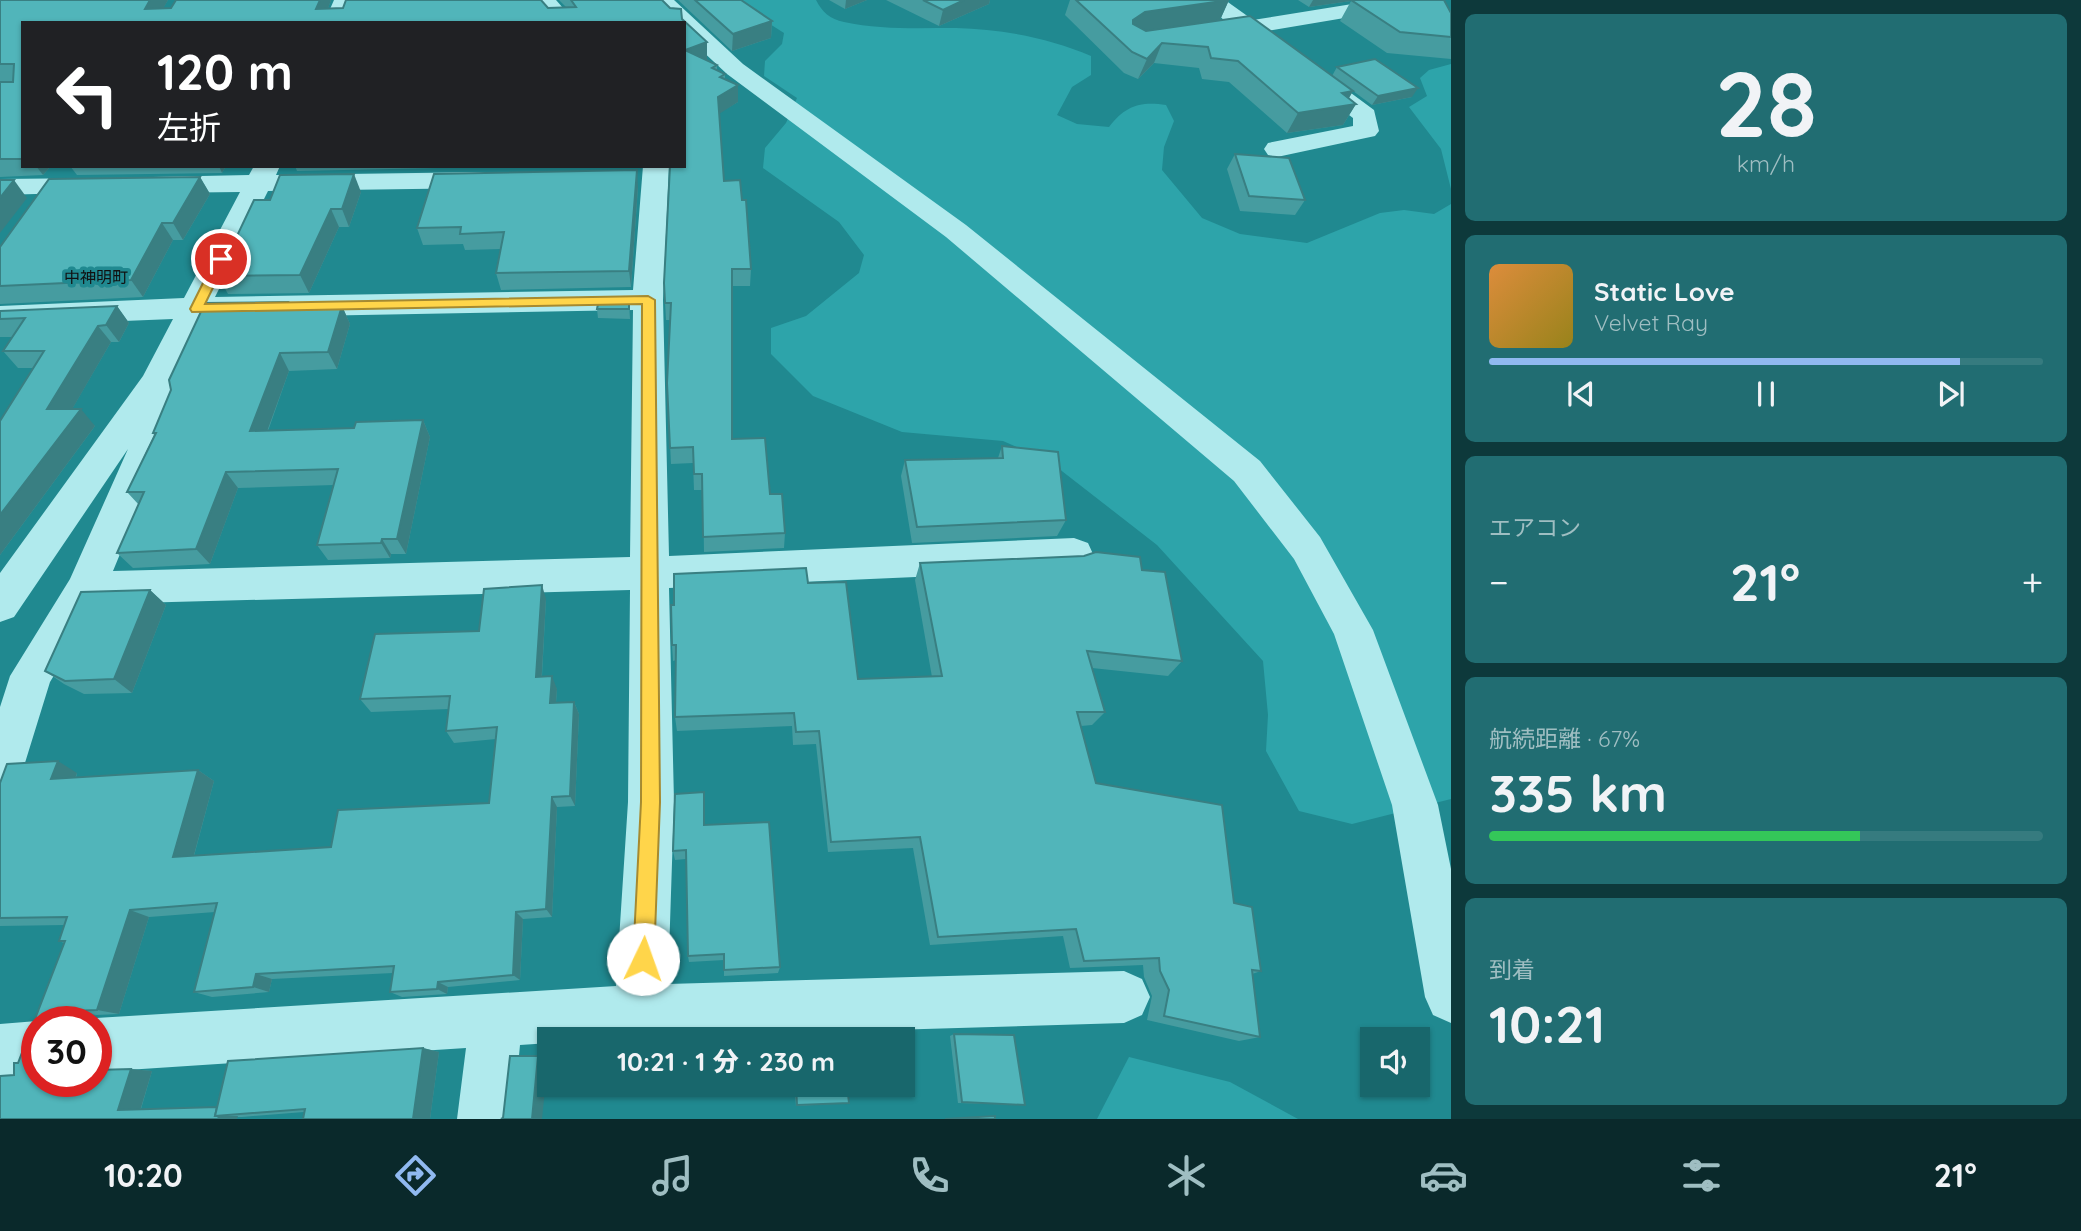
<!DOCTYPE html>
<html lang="ja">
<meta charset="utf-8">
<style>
body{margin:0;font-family:Quicksand,"Noto Sans JP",sans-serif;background:#216d72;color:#f1f3f6;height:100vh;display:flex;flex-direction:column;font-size:26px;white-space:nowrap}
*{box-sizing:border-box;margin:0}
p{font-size:23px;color:#9fbec2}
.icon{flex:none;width:38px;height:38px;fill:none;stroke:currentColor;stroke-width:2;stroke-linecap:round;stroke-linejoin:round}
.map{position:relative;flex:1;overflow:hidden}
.details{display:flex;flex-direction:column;gap:14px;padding:14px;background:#0d393b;width:630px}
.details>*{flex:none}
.banner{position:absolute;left:21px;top:21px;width:665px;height:147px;border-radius:0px;box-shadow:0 2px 5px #0004;background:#202124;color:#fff;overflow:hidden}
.tools{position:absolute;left:1360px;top:1027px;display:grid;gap:14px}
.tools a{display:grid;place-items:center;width:70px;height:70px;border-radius:0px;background:#18676c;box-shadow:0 2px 5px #0004;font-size:35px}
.speed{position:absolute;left:21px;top:1006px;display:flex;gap:14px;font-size:35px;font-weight:700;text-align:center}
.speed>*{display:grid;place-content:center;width:91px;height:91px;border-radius:50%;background:#18676c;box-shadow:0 2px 5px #0004;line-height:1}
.speed .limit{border:10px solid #d22;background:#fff;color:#111}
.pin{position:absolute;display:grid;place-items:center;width:60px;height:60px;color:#fff;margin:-30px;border:4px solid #fff;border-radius:50%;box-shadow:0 2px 7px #0007}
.me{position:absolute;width:77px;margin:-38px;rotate:3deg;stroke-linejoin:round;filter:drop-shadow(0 0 5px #0008)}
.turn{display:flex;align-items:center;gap:24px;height:147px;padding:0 21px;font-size:32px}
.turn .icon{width:91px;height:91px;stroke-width:2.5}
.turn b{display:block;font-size:49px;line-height:60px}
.big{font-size:52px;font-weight:800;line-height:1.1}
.details .widget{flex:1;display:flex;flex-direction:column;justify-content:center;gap:10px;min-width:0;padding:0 24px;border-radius:10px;background:#216d72}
.details .dial{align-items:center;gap:0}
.dial b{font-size:91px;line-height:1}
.song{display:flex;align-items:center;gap:21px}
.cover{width:84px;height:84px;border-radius:10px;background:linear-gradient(135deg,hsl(30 70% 55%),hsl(50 70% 35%))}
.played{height:7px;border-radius:4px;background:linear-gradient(90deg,#90b9f0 85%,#367b7f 85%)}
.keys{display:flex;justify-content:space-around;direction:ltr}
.heat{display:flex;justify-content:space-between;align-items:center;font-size:38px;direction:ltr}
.charge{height:10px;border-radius:5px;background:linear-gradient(90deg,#34c759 67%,#367b7f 0)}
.trip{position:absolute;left:537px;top:1027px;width:378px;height:70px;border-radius:0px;background:#18676c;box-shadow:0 2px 5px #0004;font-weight:800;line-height:70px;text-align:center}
.tabs{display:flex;height:112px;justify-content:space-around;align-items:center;background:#0a292b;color:#9fbec2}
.tabs .icon{width:49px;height:49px}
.tabs .current{color:#90b9f0}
.tabs b{font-size:32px;color:#f1f3f6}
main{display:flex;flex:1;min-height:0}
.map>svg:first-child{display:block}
</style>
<main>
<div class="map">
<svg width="1451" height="1119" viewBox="0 0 1451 1119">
<rect width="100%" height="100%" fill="#208990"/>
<g fill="#2da4aa">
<path d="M 717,0 L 816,0 C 822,12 830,19 844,22 C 880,30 919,28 956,28 C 1001,29 1049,38 1091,56 L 1091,75 L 1072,87 L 1057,115 L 1077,124 L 1109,127 C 1125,106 1140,101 1166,105 L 1174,121 L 1164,147 L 1162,170 L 1202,218 L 1240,234 L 1307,243 L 1380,213 L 1404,210 L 1434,214 L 1451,204 L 1451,799 L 1352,824 L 1299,811 L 1266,751 L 1268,715 L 1263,661 L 1157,545 L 1049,461 L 1003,441 L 902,432 L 813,396 L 771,354 L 771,328 L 806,316 L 859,273 L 864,255 L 839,222 L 763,168 L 765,148 L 786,123 L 797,98 L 764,76 L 765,61 L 782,44 L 784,33 L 751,12 Z"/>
<path d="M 1451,64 L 1451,189 L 1441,149 L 1409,107 L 1427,96 L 1420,78 L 1429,70 Z"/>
<path d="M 1129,1057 L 1230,1082 L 1298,1119 L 1097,1119 Z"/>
</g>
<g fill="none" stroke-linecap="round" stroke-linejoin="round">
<g fill="#b0eaed" fill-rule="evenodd">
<path d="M 334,0 L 356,0 L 346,23 L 324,23 Z"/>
<path d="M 533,0 L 556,0 L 576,23 L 553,23 Z"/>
<path d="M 650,0 L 674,0 L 743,64 L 966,225 L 1260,461 L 1320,537 L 1373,630 L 1438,805 L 1451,869 L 1451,1023 L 1433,1015 L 1425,997 L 1392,805 L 1334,634 L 1294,559 L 1234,481 L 946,237 L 727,74 L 684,34 L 684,23 L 673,23 Z"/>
<path d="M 1200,0 L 1225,0 L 1253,20 L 1377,0 L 1400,0 L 1403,4 L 1400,9 L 1392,10 L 1267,31 L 1374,110 L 1379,131 L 1375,136 L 1277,157 L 1268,155 L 1264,149 L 1268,143 L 1353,126 L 1353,118 L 1244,35 L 1227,35 L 1224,30 L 1230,25 Z"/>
<path d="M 254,166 L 280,166 L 276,175 L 485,172 L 495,174 L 498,180 L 495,186 L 485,188 L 268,191 L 215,297 L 633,290 L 643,166 L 669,166 L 663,300 L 669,556 L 1074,538 L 1088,543 L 1093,554 L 1088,565 L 1074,570 L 669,588 L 674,802 L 668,984 L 1124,971 L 1142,979 L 1150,997 L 1142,1015 L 1124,1023 L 550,1040 L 550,1043 L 520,1045 L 513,1119 L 457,1119 L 466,1048 L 96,1072 L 96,1022 L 87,1022 L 96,1018 L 616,986 L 628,802 L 630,590 L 97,604 L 50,682 L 16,792 L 0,799 L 0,707 L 10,676 L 70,579 L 128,449 L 14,617 L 0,622 L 0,573 L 143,376 L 173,319 L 0,326 L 0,306 L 184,298 L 240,192 L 153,193 L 143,191 L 139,185 L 143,179 L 153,177 L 249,175 ZM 633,310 L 630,557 L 113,571 L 181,406 L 174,380 L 204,318 Z"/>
<path d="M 97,178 L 107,180 L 111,186 L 107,192 L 0,195 L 0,179 Z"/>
<path d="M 37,1021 L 37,1075 L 0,1078 L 0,1024 Z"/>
</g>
</g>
<g fill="#469ca0">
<path d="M 0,0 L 168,0 L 163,8 L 171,8 L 176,0 L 331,0 L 328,8 L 343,8 L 346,0 L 541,0 L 548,8 L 566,7 L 559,0 L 662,0 L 670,8 L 681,9 L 682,19 L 707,42 L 707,59 L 706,60 L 717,65 L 717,70 L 725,74 L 725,79 L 738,85 L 738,102 L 719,113 L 724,181 L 740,180 L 742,200 L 746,200 L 751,269 L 750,286 L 732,286 L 732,439 L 765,438 L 770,494 L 782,494 L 785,533 L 784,548 L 704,552 L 703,490 L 694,490 L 693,463 L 671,464 L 667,383 L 670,320 L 666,320 L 664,283 L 670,166 L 684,166 L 684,23 L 23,23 L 23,166 L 51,166 L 43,175 L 0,177 L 0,82 L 13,81 L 0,81 Z"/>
<path d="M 678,0 L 741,0 L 772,21 L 771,38 L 732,51 Z"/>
<path d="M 829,0 L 867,0 L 845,9 Z"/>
<path d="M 886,0 L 990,0 L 989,4 L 939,26 Z"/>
<path d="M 1070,0 L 1229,0 L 1220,20 L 1332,76 L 1337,67 L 1412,97 L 1372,105 L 1353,91 L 1349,98 L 1356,104 L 1343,125 L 1287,133 L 1229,82 L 1202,79 L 1199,68 L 1154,63 L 1138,79 L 1124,73 L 1065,15 Z"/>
<path d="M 1298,0 L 1444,0 L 1451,13 L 1451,59 L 1387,53 L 1340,21 L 1351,1 L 1309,7 Z"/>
<path d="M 1235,154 L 1305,200 L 1295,215 L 1240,211 L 1227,169 Z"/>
<path d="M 70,166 L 226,166 L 222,173 L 77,175 Z"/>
<path d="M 295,166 L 528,166 L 297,171 Z"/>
<path d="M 200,177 L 210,194 L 183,240 L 173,240 L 143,297 L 0,304 L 0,247 Z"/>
<path d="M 638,187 L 631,287 L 501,290 L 496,273 L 501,249 L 465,250 L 463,244 L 423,245 L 417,228 Z"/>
<path d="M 361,192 L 349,227 L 339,227 L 309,293 L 228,294 L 218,276 L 270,200 Z"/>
<path d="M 629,303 L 630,319 L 598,318 L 597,309 Z"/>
<path d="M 117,306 L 129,323 L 119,342 L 111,342 L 72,409 L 95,426 L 0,555 L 0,421 L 33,368 L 18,368 L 3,351 L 12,337 L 0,337 L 0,311 Z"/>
<path d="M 342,306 L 350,324 L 337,369 L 289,371 L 268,431 L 354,428 L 423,420 L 430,437 L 406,554 L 391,554 L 390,558 L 328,560 L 317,545 L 334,485 L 238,488 L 210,564 L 133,568 L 117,553 L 139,505 L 127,492 L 154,435 L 153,433 L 292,308 Z"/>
<path d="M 1002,446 L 1066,520 L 1057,536 L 912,543 L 901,476 L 905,460 L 998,458 Z"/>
<path d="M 920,563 L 1142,570 L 1182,661 L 1168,676 L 1092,668 L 1105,712 L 1092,725 L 1081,726 L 1096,783 L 1234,903 L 1261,971 L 1252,974 L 1260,1037 L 1239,1041 L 1147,1020 L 1152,996 L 1144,977 L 1143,965 L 1070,968 L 1063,936 L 930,945 L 913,848 L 828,852 L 816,744 L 793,745 L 792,726 L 677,731 L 675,717 L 676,660 L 673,661 L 672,645 L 808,583 L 858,679 L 932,677 L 915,580 Z"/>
<path d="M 150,590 L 166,605 L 132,693 L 84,694 L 64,684 L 45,671 Z"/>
<path d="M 546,599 L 542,676 L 557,689 L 556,703 L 574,702 L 579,714 L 575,806 L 557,807 L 552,917 L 523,919 L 520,980 L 448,987 L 447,994 L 402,997 L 390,992 L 393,973 L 272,979 L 269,992 L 212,997 L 194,992 L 215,912 L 149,917 L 119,1014 L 96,1015 L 84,1021 L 86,1022 L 37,1022 L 37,1082 L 131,1069 L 152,1071 L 141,1109 L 217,1107 L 423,1048 L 439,1052 L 430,1119 L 303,1119 L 304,1112 L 242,1117 L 0,1119 L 14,1075 L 64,943 L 59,941 L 65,925 L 0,926 L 0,783 L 77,773 L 76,778 L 198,770 L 214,781 L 194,856 L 331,847 L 489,803 L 496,739 L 454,743 L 446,731 L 449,709 L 371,712 L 360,699 L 479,631 Z"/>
<path d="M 705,825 L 780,967 L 778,973 L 724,976 L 724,960 L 689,962 L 688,956 L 686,859 L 675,860 L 673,851 Z"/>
<path d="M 954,1034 L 1025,1105 L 958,1103 L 950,1036 Z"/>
<path d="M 794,1085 L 847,1085 L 849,1103 L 796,1106 Z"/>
</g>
<g fill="#397f82">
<path d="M 150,0 L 168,0 L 155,23 L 145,9 Z"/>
<path d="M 320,0 L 331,0 L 323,23 L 316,9 Z"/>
<path d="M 846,0 L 867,0 L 845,9 Z"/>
<path d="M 964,0 L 990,0 L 989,4 L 939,26 L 943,10 Z"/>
<path d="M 1229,0 L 1220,20 L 1126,40 L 1133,20 L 1145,12 Z"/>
<path d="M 1313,0 L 1358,0 L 1309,7 Z"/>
<path d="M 772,21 L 771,38 L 732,51 L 733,34 Z"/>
<path d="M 707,42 L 707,59 L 686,66 L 685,50 Z"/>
<path d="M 1162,43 L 1154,63 L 1138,79 L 1147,59 Z"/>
<path d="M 738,85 L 738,102 L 719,114 L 718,97 Z"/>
<path d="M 1418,88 L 1412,97 L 1372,105 L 1378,96 Z"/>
<path d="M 1353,91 L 1344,106 L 1356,104 L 1343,125 L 1287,133 L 1298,113 L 1342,93 Z"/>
<path d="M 36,166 L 51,166 L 43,175 Z"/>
<path d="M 219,166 L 226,166 L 222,173 Z"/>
<path d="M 637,170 L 638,187 L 631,287 L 629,271 Z"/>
<path d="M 354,174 L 361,192 L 349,227 L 342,209 Z"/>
<path d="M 200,177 L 210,194 L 183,240 L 173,223 Z"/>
<path d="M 14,180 L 27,198 L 0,233 L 0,198 Z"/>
<path d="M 331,209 L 339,227 L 309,293 L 300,275 Z"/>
<path d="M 162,223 L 173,240 L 143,297 L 131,280 Z"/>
<path d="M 117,306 L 129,323 L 119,342 L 106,325 Z"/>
<path d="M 342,306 L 350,324 L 337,369 L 328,352 Z"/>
<path d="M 98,326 L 111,342 L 63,425 L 47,409 Z"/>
<path d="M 280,353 L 289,371 L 261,448 L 250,431 Z"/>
<path d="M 81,409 L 95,426 L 0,555 L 0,515 Z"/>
<path d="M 423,420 L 430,437 L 406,554 L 397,539 Z"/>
<path d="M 226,472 L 238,488 L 210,564 L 196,549 Z"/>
<path d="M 382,539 L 391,554 L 390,558 L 381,543 Z"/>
<path d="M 542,585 L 546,599 L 541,689 L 536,677 Z"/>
<path d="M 150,590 L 166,605 L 132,693 L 114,679 Z"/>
<path d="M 552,676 L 557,689 L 555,715 L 550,703 Z"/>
<path d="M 574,702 L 579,714 L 575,806 L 570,796 Z"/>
<path d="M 58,761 L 77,773 L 71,790 L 51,779 Z"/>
<path d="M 198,770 L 214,781 L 191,866 L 173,857 Z"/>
<path d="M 552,797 L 557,807 L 552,917 L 546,909 Z"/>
<path d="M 130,910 L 149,917 L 119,1014 L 97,1010 Z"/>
<path d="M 516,912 L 523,919 L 520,980 L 513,975 Z"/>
<path d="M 256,974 L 272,979 L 269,992 L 253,987 Z"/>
<path d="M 438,982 L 448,987 L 447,994 L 437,989 Z"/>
<path d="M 73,1011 L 96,1015 L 84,1021 L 86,1022 L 71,1022 L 62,1017 Z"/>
<path d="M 423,1048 L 439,1052 L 430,1119 L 413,1119 Z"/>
<path d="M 538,1056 L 548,1060 L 542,1119 L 532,1119 Z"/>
<path d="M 131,1069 L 152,1071 L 140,1111 L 118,1110 Z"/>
<path d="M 219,1116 L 238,1116 L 237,1119 L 218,1119 Z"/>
</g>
<g fill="#51b5ba" stroke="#397f82" stroke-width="2">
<path d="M 0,0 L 150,0 L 145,9 L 171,8 L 176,0 L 320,0 L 316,9 L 343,8 L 346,0 L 541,0 L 548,8 L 576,7 L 571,0 L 662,0 L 670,8 L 681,9 L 682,19 L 707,42 L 685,50 L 717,65 L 712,68 L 725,74 L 720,77 L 738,85 L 718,97 L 724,181 L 740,180 L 742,200 L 746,200 L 751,269 L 732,269 L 732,439 L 765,438 L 770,494 L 782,494 L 785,533 L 703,537 L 702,474 L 694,474 L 693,447 L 670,448 L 667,383 L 671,303 L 665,303 L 664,283 L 670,166 L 684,166 L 684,23 L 23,23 L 23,159 L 0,159 L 0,82 L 13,82 L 14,64 L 0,64 Z"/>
<path d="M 695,0 L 741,0 L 772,21 L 733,34 Z"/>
<path d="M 923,0 L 964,0 L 943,10 Z"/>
<path d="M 1076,0 L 1229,0 L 1145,12 L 1133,20 L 1133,24 L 1146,31 L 1250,16 L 1353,91 L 1342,93 L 1356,104 L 1298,113 L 1238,61 L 1211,58 L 1208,47 L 1162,43 L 1147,59 L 1132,52 Z"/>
<path d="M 1351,0 L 1444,0 L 1451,13 L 1451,37 L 1400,32 Z"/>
<path d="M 1375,59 L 1418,88 L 1378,96 L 1337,67 Z"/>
<path d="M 1235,154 L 1289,158 L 1305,200 L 1249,196 Z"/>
<path d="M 637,170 L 629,271 L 496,273 L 504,232 L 460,234 L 461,227 L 417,228 L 434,174 Z"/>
<path d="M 354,174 L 342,209 L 331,209 L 300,275 L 218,276 L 254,200 L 270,200 L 280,175 Z"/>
<path d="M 200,177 L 173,223 L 162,223 L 131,280 L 0,286 L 0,247 L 49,179 Z"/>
<path d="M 0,180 L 14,180 L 0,198 Z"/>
<path d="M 288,302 L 285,308 L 342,306 L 328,352 L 280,353 L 250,431 L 354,428 L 356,422 L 423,420 L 397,539 L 382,539 L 381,543 L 317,545 L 338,469 L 226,472 L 196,549 L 117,553 L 144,492 L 127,492 L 156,433 L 153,433 L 171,390 L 169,380 L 205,303 Z"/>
<path d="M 629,303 L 629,309 L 597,309 L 598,304 Z"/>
<path d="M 117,306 L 106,325 L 98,326 L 47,409 L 81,409 L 0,515 L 0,421 L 44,351 L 3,351 L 25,318 L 0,319 L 0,311 Z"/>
<path d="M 1002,446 L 1058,452 L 1066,520 L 917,527 L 905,460 L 1003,458 Z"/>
<path d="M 1096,552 L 1140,557 L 1142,570 L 1165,572 L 1182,661 L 1087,651 L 1105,712 L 1077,712 L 1096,783 L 1222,805 L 1234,903 L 1252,907 L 1261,971 L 1252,970 L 1260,1037 L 1164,1016 L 1169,990 L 1160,971 L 1159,958 L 1084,961 L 1076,929 L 938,937 L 920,837 L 831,842 L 819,731 L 796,732 L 794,713 L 675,717 L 676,645 L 672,645 L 671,605 L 674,605 L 674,574 L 806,568 L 808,583 L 846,582 L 858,679 L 942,676 L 920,563 L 1084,556 Z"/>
<path d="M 542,585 L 536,677 L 552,676 L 550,703 L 574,702 L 570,796 L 552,797 L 546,909 L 516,912 L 513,975 L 438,982 L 437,989 L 390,992 L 394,966 L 256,974 L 253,987 L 194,992 L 217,903 L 130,910 L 97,1010 L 73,1011 L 62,1017 L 71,1021 L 71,1022 L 37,1022 L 37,1082 L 96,1082 L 96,1070 L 131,1069 L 118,1110 L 217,1107 L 215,1116 L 219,1116 L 218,1119 L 0,1119 L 0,1076 L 14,1075 L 14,1063 L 18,1063 L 65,941 L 59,941 L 67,917 L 0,918 L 0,783 L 7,764 L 58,761 L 51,779 L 198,770 L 173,857 L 331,847 L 338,810 L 489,803 L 497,727 L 446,731 L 450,696 L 360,699 L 375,634 L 479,631 L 484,589 Z"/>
<path d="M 150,590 L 114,679 L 65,681 L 45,671 L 81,592 Z"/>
<path d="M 704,792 L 704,825 L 769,822 L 780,967 L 724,970 L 724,954 L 688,956 L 686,850 L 673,851 L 675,794 Z"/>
<path d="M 954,1034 L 1014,1035 L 1025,1105 L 962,1102 Z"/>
<path d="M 423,1048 L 413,1119 L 303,1119 L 305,1109 L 215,1116 L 228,1061 Z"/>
<path d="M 510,1056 L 538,1056 L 532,1119 L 501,1119 L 503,1118 Z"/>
<path d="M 796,1085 L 847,1085 L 849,1103 L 797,1105 Z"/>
<path d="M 995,1116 L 995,1119 L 945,1119 Z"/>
</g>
<path fill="#ffd54a" stroke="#a68a30" stroke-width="2" d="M 221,255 L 227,259 L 205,304 L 648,296 L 655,300 L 660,802 L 654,959 L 651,966 L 643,969 L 636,966 L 633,959 L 641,802 L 642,304 L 192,312 L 190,309 L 215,259 Z"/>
<g text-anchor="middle" stroke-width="7" stroke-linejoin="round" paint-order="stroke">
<g font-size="16" fill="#111" stroke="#208990">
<text x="96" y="283">中神明町</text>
</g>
</g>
</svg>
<div class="tools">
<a><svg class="icon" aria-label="sound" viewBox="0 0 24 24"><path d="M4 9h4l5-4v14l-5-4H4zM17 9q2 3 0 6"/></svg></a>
</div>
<div class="speed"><div class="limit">30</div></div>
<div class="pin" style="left:221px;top:259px;background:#d93025"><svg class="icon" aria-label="arrive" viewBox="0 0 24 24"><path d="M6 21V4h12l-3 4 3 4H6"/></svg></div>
<svg class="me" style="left:643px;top:959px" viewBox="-20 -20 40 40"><circle r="19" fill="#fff"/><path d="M0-13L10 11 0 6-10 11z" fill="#ffd54a"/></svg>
<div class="trip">10:21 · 1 分 · 230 m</div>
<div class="banner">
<div class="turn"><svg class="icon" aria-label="left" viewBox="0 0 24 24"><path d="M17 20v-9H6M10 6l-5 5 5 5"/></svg><div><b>120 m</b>左折</div></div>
</div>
</div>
<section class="details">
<div class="widget dial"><b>28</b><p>km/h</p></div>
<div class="widget">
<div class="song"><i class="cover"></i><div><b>Static Love</b><p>Velvet Ray</p></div></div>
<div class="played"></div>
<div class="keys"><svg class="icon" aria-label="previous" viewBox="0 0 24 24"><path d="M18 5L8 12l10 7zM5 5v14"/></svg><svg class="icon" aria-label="pause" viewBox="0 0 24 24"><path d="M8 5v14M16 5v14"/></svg><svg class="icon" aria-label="next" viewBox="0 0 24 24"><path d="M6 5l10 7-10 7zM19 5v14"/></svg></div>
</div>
<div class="widget"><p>エアコン</p>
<div class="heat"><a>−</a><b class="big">21°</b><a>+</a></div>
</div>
<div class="widget"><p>航続距離 · 67%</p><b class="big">335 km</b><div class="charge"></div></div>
<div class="widget"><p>到着</p><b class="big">10:21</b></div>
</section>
</main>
<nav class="tabs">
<b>10:20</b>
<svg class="icon current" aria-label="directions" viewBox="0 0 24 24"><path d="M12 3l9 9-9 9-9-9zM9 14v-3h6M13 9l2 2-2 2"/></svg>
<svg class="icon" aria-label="music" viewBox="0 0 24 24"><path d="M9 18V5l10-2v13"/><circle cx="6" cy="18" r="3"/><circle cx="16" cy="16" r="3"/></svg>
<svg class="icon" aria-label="phone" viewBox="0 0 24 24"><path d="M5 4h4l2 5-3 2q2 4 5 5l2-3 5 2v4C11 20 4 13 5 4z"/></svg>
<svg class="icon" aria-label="climate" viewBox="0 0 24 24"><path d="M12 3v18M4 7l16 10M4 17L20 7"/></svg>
<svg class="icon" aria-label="car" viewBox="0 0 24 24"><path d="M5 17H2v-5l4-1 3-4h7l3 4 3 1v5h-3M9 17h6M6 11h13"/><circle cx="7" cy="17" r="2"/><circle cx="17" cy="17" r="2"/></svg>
<svg class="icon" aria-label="filters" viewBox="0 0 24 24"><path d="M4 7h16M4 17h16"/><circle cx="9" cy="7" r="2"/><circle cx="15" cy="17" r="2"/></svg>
<b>21°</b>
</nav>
